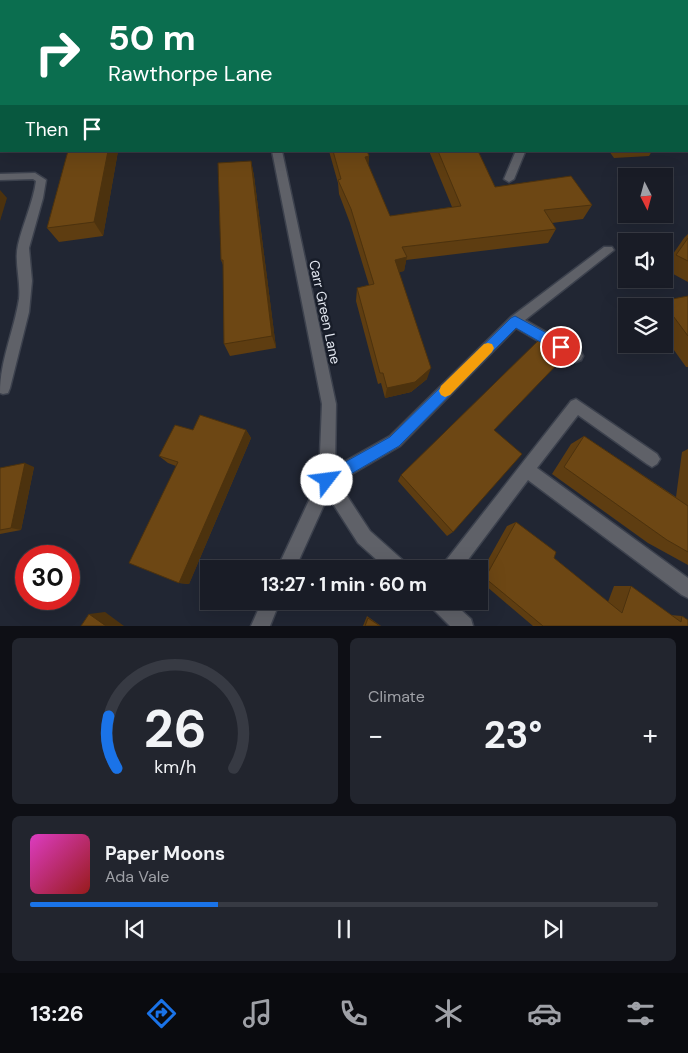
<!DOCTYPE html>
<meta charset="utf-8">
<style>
body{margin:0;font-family:"DM Sans",sans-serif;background:#22252e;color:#f1f3f6;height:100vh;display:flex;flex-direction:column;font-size:19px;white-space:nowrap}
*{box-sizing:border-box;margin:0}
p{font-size:16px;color:#9fa1a7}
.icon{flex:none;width:28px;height:28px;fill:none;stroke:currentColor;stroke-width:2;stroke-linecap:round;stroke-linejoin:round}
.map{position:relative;height:626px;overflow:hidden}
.side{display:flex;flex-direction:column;gap:12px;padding:12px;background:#0e0f15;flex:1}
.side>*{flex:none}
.top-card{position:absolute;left:0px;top:0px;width:689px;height:152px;box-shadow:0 5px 20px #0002,0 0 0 1px #373a43;background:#0b6e4f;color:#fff;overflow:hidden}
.needle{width:32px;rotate:174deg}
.tools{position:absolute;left:618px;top:168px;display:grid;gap:10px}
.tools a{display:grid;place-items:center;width:55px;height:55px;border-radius:0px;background:#191c26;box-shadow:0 5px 20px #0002,0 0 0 1px #373a43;font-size:25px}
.speed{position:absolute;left:15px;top:545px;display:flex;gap:10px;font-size:25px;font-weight:700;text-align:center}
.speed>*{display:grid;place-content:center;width:65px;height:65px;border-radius:50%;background:#191c26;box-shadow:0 5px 20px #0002,0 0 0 1px #373a43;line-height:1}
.speed .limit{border:8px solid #d22;background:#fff;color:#111}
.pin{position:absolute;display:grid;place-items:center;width:42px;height:42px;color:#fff;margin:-21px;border:2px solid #fff;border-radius:50%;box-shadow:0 1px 5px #0007}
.me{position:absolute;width:55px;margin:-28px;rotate:60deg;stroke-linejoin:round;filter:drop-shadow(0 0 4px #0008)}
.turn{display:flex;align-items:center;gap:18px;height:105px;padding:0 25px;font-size:22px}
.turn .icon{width:65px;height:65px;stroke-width:2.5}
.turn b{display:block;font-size:35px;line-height:42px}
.then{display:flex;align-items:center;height:48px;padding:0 25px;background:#0003;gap:10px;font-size:19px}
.big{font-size:38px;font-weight:700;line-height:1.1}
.side .tile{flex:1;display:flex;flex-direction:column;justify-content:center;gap:8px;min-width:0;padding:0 18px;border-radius:8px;background:#22252e}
.side .dial{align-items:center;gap:0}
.dial svg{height:130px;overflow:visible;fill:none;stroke:#373a43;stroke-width:7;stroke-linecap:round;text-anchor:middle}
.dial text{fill:#f1f3f6;stroke:none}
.song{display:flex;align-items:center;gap:15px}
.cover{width:60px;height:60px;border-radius:8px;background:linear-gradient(135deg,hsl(310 70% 55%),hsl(0 70% 35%))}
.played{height:5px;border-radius:2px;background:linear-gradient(90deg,#1a73e8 30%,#373a43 30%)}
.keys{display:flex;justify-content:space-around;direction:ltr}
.heat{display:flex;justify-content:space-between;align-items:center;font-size:28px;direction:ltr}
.side .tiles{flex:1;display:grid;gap:12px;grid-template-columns:1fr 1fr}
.tile:last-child{grid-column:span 2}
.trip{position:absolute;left:200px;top:560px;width:288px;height:50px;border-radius:0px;background:#191c26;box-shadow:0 5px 20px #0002,0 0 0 1px #373a43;font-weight:700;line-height:50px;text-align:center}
.menu{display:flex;height:80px;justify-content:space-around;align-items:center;background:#0a0b0f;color:#9fa1a7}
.menu .icon{width:35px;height:35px}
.menu .current{color:#1a73e8}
.menu b{font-size:22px;color:#f1f3f6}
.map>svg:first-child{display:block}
</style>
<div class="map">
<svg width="688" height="626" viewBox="0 0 688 626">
<rect width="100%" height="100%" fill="#212633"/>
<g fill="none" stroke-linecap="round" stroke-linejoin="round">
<g stroke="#3c414d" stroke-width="3">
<g id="service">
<path d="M 632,0 L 642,0 L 642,1 L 633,1 Z"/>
<path d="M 576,399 L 657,454 L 660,459 L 657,464 L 652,467 L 647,464 L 578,415 L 537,468 L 688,578 L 688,598 L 682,595 L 528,480 L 461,569 L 441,569 L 444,563 L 571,401 Z"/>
</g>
</g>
<g stroke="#3c414d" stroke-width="3">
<g id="minor">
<rect x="237" y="0" width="6" height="1"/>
<path d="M 272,151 L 282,151 L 336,404 L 335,467 L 390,436 L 511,317 L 604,247 L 612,247 L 614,250 L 525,320 L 581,352 L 583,356 L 581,360 L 576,362 L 571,360 L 516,328 L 400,446 L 338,482 L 370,531 L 406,563 L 409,569 L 387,569 L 358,543 L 328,496 L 295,569 L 277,569 L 319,479 L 322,404 Z"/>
<path d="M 513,151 L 525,152 L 514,179 L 509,182 L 504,179 L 515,153 Z"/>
<path d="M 35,173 L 46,180 L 43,198 L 29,248 L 32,281 L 29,312 L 10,388 L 8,393 L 3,394 L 0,393 C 0,360 14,331 19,299 C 21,281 14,262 18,245 C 23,223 33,203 36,181 L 33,179 L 0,180 L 0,174 Z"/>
<path d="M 262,601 L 280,601 L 270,626 L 251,626 Z"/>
<path d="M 428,601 L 451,601 L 471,619 L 473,626 L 450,626 L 431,607 Z"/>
</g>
</g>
<use href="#service" fill="#5f6168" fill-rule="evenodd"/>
<use href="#minor" fill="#5f6168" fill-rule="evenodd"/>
</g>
<g fill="#5e3d11">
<path d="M 68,151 L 118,151 L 103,236 L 59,242 L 47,228 Z"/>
<path d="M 329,151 L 367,151 L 369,156 L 368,165 L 390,216 L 452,207 L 429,151 L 478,151 L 495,187 L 592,205 L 583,219 L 552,223 L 556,229 L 548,243 L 406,260 L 404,271 L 399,272 L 427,379 L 411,392 L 385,398 L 381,383 L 378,384 L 356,301 L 357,288 L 369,285 L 350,223 L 339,194 L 338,183 Z"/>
<path d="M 609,151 L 652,151 L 649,156 L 614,158 Z"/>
<path d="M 251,161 L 254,176 L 276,348 L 230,356 L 224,344 L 223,265 L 221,260 Z"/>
<path d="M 688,234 L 688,282 L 664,269 L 664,267 L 684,238 Z"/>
<path d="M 688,296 L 688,367 L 686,367 L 664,336 L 664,306 L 656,306 L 662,301 Z"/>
<path d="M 193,430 L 246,430 L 251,438 L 189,584 L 179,583 L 176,466 L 168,463 L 159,456 Z"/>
<path d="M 495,430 L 453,532 L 447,536 L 398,481 L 401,475 Z"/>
<path d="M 584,436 L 676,497 L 682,452 L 688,449 L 688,565 L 648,543 L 552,474 L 571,444 Z"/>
<path d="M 34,467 L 21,530 L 0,534 L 0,468 Z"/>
<path d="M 516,522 L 554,558 L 608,602 L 614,586 L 631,586 L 670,615 L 682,616 L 688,626 L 533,626 L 479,580 L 479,576 L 507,526 Z"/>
<path d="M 367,616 L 381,626 L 363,626 Z"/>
</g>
<g fill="#4c320e">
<path d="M 105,0 L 113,0 L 112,1 L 105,1 Z"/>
<path d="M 1,33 L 1,68 L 0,71 L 0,35 Z"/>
<path d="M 108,151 L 118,151 L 103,236 L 94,222 Z"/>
<path d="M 369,156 L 368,171 L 365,157 Z"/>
<path d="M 251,161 L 254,176 L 276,348 L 272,336 Z"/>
<path d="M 0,190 L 7,198 L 0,221 Z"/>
<path d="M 407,257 L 404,271 L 393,273 L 395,260 Z"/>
<path d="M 431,368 L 427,379 L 411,392 L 385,398 L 387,388 Z"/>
<path d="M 246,430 L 251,438 L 189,584 L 179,583 Z"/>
<path d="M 25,463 L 34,467 L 21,530 L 11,528 Z"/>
<path d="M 105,612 L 124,626 L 106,626 L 89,614 Z"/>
</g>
<g fill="#6d4714" stroke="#4c320e">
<path d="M 53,0 L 105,0 L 105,1 L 54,1 Z"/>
<rect x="157" y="0" width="51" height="1"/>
<path d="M 288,0 L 351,0 L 355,1 L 285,1 Z"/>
<path d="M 0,17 L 1,17 L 1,33 L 0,35 Z"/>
<path d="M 68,151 L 108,151 L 94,222 L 47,228 Z"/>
<path d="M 333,151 L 367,151 L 369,156 L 365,157 L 390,216 L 461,206 L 438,151 L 478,151 L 495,187 L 571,176 L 592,205 L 544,210 L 556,229 L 402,247 L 407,257 L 395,260 L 431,368 L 415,382 L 387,388 L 383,373 L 380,373 L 357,288 L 374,284 L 351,209 L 338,180 L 341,179 Z"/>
<path d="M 251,161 L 272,336 L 224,344 L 223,260 L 221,260 L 218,163 Z"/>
<path d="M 688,238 L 688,261 L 676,255 Z"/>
<path d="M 688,296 L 688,336 L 662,301 Z"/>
<path d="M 543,336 L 568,353 L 494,430 L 522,454 L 453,532 L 401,475 Z"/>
<path d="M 200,415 L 246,430 L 179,583 L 129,563 L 178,462 L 159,456 L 175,425 L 193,430 Z"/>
<path d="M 584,436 L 688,506 L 688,552 L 667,540 L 564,467 Z"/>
<path d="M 25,463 L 11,528 L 0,530 L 0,468 Z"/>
<path d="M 516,522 L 556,552 L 554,558 L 622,613 L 631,586 L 681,622 L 682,616 L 688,620 L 688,626 L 543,626 L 485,578 Z"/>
<path d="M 89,614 L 106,626 L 81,626 Z"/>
<path d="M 368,618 L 380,626 L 365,626 Z"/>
</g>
<path fill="#1a73e8" stroke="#114b97" d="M 515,316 L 565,343 L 567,347 L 565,351 L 561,352 L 556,351 L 516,328 L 399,446 L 332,485 L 327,487 L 322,485 L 320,480 L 322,475 L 390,437 L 511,318 Z"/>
<path fill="#f59e0b" d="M 488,343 L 492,344 L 494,348 L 492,352 L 450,395 L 445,397 L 441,395 L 439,391 L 441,386 L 484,344 Z"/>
<g text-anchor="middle" stroke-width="5" stroke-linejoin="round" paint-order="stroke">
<g font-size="14" fill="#e3e7f0" stroke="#181d29">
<text transform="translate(325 312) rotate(78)" y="5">Carr Green Lane</text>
</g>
</g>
</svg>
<div class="tools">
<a><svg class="needle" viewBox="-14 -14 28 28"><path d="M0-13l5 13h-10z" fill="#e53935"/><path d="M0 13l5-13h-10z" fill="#9fa1a7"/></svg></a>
<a><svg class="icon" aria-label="sound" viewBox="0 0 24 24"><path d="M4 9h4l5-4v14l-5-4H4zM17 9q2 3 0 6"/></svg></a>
<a><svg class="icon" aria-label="layers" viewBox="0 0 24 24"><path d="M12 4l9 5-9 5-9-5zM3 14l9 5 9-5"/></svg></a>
</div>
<div class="speed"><div class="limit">30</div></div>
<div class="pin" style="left:561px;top:347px;background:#d93025"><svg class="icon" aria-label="arrive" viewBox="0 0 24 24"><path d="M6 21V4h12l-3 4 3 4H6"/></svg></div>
<svg class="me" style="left:327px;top:480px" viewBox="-20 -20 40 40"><circle r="19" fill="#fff"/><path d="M0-13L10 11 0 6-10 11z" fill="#1a73e8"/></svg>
<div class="trip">13:27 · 1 min · 60 m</div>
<div class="top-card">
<div class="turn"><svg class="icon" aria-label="right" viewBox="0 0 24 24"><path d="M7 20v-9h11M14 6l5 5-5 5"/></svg><div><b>50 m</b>Rawthorpe Lane</div></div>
<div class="then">Then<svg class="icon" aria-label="arrive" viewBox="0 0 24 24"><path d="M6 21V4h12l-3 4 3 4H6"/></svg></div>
</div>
</div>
<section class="side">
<div class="tiles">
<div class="tile dial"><svg viewBox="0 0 100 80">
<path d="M14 69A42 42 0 1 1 86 69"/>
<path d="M14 69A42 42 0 0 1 9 37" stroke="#1a73e8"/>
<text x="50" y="56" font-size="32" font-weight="700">26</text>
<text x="50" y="72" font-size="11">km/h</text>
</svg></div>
<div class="tile"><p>Climate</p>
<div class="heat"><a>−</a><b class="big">23°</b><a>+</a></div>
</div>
<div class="tile">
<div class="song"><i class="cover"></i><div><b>Paper Moons</b><p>Ada Vale</p></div></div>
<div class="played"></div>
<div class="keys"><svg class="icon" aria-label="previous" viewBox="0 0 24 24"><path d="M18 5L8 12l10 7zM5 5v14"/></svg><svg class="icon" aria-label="pause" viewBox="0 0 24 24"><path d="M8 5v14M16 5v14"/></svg><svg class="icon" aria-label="next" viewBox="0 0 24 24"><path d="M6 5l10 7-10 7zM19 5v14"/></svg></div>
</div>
</div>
</section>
<nav class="menu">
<b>13:26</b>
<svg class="icon current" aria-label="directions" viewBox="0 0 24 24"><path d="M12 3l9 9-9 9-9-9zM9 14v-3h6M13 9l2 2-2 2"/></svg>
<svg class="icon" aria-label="music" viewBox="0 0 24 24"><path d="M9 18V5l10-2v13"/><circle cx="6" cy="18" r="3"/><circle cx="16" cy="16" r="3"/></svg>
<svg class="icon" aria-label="phone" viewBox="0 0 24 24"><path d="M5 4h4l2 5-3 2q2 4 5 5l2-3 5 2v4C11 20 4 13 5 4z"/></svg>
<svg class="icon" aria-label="climate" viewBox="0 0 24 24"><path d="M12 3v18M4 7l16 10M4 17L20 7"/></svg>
<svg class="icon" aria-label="car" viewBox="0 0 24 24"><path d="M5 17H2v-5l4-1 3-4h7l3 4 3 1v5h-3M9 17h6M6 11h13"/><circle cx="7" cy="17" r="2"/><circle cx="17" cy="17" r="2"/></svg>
<svg class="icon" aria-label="filters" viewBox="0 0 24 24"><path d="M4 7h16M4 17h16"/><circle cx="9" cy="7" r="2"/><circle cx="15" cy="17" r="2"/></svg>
</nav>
